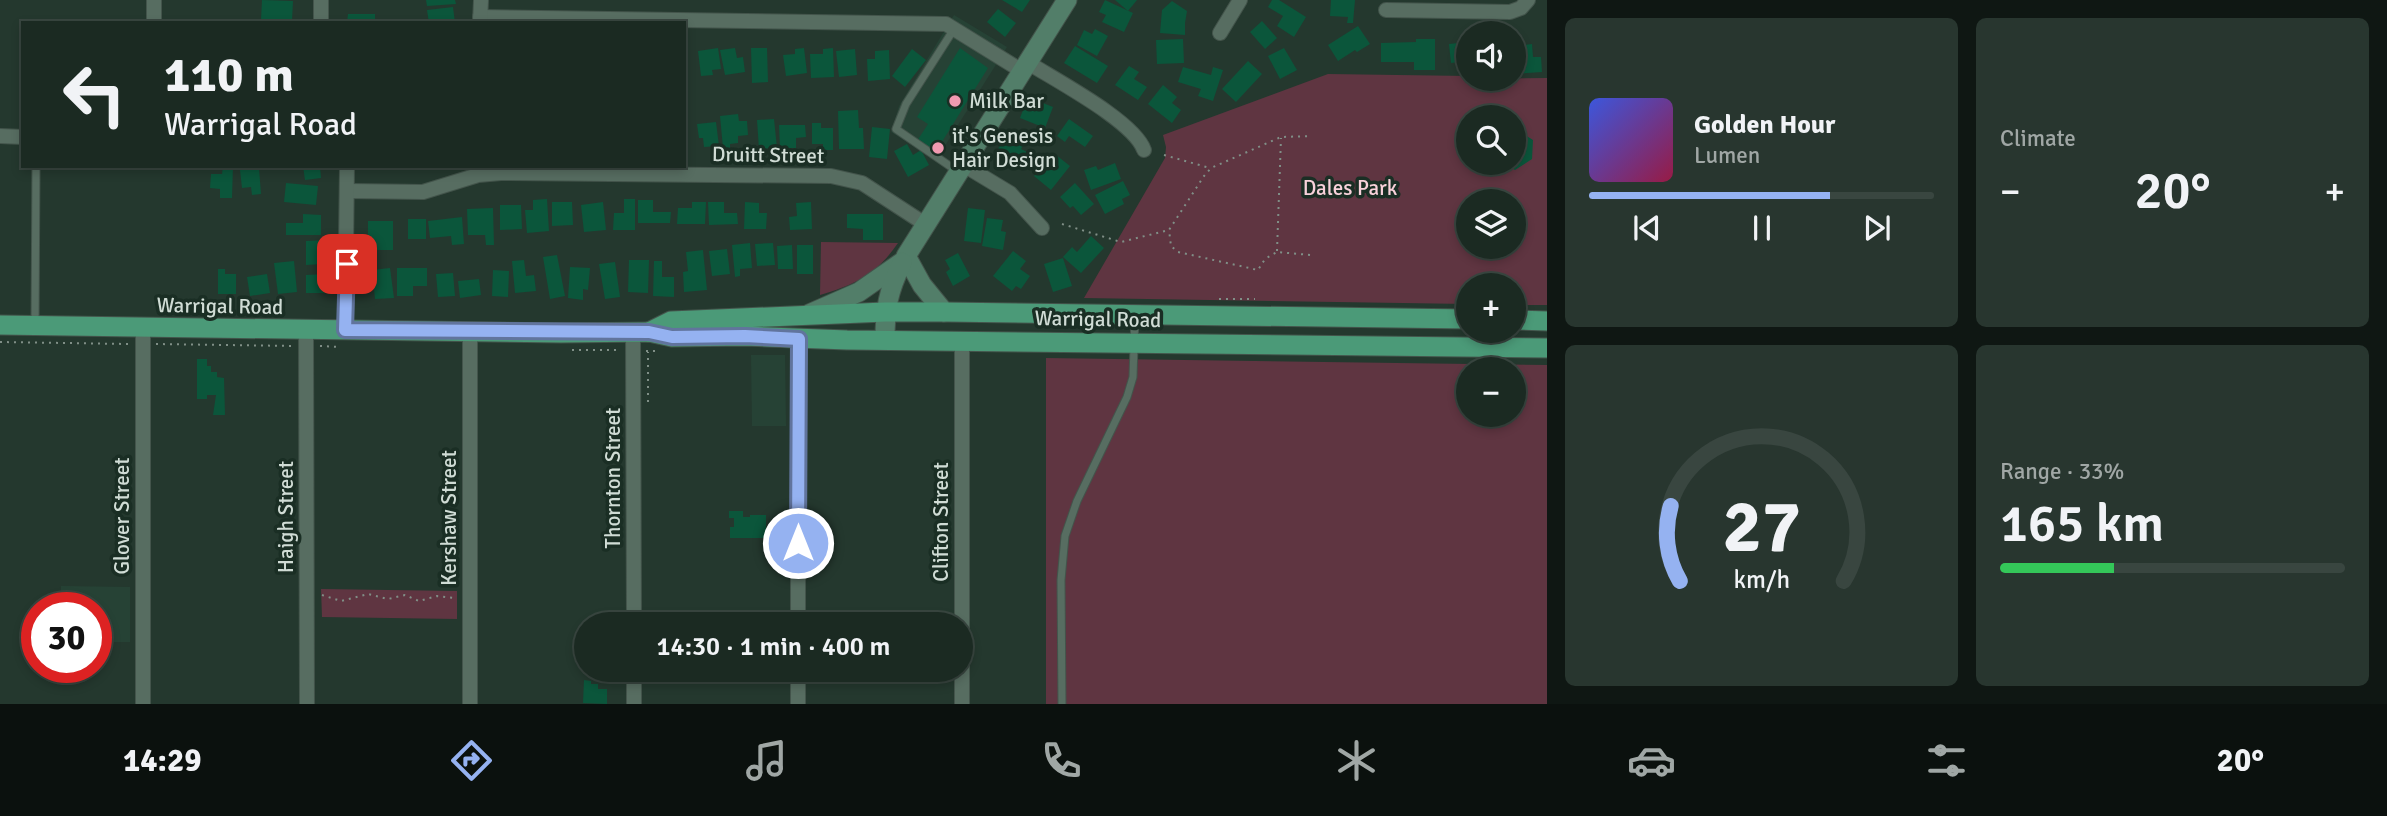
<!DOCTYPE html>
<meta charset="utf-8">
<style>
body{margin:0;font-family:Signika,sans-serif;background:#28362f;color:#f1f3f6;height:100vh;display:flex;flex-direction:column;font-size:26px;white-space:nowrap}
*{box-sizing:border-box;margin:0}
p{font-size:23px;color:#a0a7a5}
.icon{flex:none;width:38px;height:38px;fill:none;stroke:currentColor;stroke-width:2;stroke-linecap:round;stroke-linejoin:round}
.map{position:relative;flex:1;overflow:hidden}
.side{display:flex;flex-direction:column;gap:18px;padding:18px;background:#0f1713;width:840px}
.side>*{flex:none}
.banner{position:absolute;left:21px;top:21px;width:665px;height:147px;border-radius:0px;box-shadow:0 4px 10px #0003,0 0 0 2px #394640;background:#1b2a22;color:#f1f3f6;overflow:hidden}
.buttons{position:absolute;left:1456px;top:21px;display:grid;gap:14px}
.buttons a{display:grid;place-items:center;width:70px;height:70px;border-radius:50%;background:#1b2a22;box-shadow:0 4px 10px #0003,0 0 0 2px #394640;font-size:35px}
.speed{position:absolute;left:21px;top:592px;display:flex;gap:14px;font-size:35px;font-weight:700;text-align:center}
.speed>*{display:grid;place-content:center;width:91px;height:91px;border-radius:50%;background:#1b2a22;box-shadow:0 4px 10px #0003,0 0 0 2px #394640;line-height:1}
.speed .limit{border:10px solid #d22;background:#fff;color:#111}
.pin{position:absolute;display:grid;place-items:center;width:60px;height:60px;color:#fff;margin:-30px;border-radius:14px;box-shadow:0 4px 10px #0006}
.me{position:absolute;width:77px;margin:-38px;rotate:0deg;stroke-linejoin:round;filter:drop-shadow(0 0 5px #0008)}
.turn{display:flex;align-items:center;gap:24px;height:147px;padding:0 28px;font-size:32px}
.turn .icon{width:91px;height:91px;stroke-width:2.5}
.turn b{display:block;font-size:49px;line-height:60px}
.big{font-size:52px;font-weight:600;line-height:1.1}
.side .widget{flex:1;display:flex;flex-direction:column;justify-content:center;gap:10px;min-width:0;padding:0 24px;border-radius:10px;background:#28362f}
.side .dial{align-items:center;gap:0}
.dial svg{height:182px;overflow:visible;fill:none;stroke:#394640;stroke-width:7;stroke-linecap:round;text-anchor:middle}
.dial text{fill:#f1f3f6;stroke:none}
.song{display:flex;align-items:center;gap:21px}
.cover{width:84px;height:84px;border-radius:10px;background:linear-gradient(135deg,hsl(230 70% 55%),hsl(340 70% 35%))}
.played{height:7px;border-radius:4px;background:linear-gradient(90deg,#95b2f1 70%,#394640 70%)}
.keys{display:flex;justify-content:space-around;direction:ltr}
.heat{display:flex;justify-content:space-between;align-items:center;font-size:38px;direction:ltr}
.charge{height:10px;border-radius:5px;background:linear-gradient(90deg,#34c759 33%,#394640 0)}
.side .tiles{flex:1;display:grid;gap:18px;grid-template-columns:repeat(2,1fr)}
.trip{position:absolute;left:574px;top:612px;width:399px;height:70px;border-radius:35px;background:#1b2a22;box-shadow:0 4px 10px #0003,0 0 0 2px #394640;font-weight:600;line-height:70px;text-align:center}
.tabs{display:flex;height:112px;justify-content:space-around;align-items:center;background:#0b110e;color:#a0a7a5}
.tabs .icon{width:49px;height:49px}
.tabs .on{color:#95b2f1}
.tabs b{font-size:32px;color:#f1f3f6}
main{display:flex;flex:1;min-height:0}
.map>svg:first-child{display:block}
</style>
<main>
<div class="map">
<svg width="1547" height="704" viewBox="0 0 1547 704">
<rect width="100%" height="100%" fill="#24382e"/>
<g fill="#264235">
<path d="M 954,15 L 1007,47 L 936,160 L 891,132 L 899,106 Z"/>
<path d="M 751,355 L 785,355 L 786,426 L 752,426 Z"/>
<path d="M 61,586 L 130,587 L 130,642 L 96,642 L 96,607 L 61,607 Z"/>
</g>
<g fill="#5f3541" fill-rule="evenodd">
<path d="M 1328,74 L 1468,76 L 1468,79 L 1547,78 L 1547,305 L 1514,305 L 1514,285 L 1468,285 L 1468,304 L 1084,298 L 1165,158 L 1166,147 L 1163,135 ZM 1468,117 L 1514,117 L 1514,163 L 1468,163 ZM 1468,201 L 1514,201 L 1514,247 L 1468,247 Z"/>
<path d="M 821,242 L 898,243 C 876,275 856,284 820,295 Z"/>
<path d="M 1046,358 L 1547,365 L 1547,704 L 1046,704 ZM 1468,369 L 1514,369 L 1514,415 L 1468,415 Z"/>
<path d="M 321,589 L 457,591 L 457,619 L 322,617 Z"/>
</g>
<g fill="#0b563b">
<path d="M 262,0 L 293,1 L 292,21 L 261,20 Z"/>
<path d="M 426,0 L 455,0 L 456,4 L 427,6 Z"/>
<path d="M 1002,0 L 1030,0 L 1022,12 Z"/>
<path d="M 1105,0 L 1133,13 L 1124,32 L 1102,22 L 1106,15 L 1099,12 Z"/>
<path d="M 1115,0 L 1137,0 L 1128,11 Z"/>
<path d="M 1272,0 L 1279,0 L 1306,17 L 1294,37 L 1277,26 L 1283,16 L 1268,7 Z"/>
<path d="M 1331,0 L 1355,0 L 1353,23 L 1347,23 L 1348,17 L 1330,16 Z"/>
<path d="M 1172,1 L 1187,11 L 1185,23 L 1185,35 L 1160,33 L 1162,10 Z"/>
<path d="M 453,7 L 455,23 L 429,23 L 427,10 Z"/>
<path d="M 998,9 L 1016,23 L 1005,37 L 987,22 Z"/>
<path d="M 348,14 L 375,14 L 375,23 L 347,23 Z"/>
<path d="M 1262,21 L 1277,38 L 1265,49 L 1250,32 Z"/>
<path d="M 1358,26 L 1370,44 L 1357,52 L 1355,50 L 1338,61 L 1328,45 Z"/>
<path d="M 1095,29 L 1108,36 L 1097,56 L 1077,45 L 1084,30 L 1092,34 Z"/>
<path d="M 1183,39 L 1184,63 L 1157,64 L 1156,40 Z"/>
<path d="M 1416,39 L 1435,39 L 1435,70 L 1414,70 L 1414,62 L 1381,62 L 1381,43 L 1416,42 Z"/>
<path d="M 1468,42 L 1468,61 L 1451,63 L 1449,44 Z"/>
<path d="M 1532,44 L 1533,57 L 1541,57 L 1542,72 L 1514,74 L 1514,46 Z"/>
<path d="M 1075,46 L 1108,66 L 1097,83 L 1064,63 Z"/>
<path d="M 718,48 L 721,69 L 712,70 L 713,75 L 701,76 L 698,51 Z"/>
<path d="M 735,48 L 737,58 L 743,57 L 745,72 L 725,75 L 720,50 Z"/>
<path d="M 751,48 L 767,48 L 768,82 L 752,83 Z"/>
<path d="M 804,48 L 807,73 L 786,76 L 783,55 L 795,54 L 795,49 Z"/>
<path d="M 833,48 L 834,77 L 811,78 L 810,54 L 823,54 L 823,49 Z"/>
<path d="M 960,48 L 988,68 L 935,153 L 917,141 L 928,124 L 917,117 Z"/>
<path d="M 1284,48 L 1297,70 L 1280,79 L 1268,56 Z"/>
<path d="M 855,49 L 857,75 L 839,77 L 836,51 Z"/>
<path d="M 912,49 L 926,60 L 905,87 L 892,76 Z"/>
<path d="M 889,50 L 890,79 L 868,81 L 867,59 L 875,59 L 875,51 Z"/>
<path d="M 1248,61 L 1262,74 L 1236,102 L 1222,89 Z"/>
<path d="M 1129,66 L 1139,72 L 1134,79 L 1147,87 L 1138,100 L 1115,85 Z"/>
<path d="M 1183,67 L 1211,75 L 1213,67 L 1223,70 L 1213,101 L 1198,96 L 1201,89 L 1178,82 Z"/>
<path d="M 1163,85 L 1177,97 L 1172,103 L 1181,110 L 1172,123 L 1148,104 Z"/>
<path d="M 1028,97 L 1053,107 L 1045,128 L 1020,118 Z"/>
<path d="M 858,110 L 859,128 L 863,128 L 864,149 L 839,149 L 838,111 Z"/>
<path d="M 738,114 L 739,121 L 747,121 L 748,135 L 738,136 L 738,143 L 730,144 L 730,148 L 723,148 L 720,116 Z"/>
<path d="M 774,119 L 777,148 L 759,149 L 757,120 Z"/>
<path d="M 1069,119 L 1093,136 L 1085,147 L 1069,136 L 1065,142 L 1057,136 Z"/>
<path d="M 716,122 L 719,146 L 704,147 L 703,138 L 699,138 L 697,124 Z"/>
<path d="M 812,123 L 821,123 L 821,128 L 833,128 L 833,150 L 823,150 L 823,144 L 812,144 Z"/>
<path d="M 779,125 L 805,125 L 806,137 L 796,138 L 796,148 L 780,148 Z"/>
<path d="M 872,127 L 890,129 L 887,159 L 869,157 Z"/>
<path d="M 1516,129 L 1533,140 L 1532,159 L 1515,170 L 1504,163 L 1514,163 L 1514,131 Z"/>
<path d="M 1008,130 L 1026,140 L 1021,149 L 1027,152 L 1020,165 L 996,153 Z"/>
<path d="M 907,144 L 913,155 L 921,150 L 929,165 L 908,177 L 894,151 Z"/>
<path d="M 1056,155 L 1070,166 L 1051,190 L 1034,176 L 1042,167 L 1046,169 Z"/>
<path d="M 1115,163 L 1121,179 L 1091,190 L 1084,170 L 1096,166 L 1098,170 Z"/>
<path d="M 223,166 L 233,166 L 232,198 L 220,198 L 220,189 L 210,188 L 211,174 L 222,174 Z"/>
<path d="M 303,166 L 320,166 L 321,178 L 305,180 Z"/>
<path d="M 259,168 L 261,194 L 252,195 L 251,187 L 242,188 L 240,170 Z"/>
<path d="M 1123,181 L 1130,195 L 1122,199 L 1124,204 L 1105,214 L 1095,195 Z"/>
<path d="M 286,183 L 318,186 L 316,205 L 284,202 Z"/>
<path d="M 1075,183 L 1094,204 L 1081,215 L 1073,206 L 1070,208 L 1060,197 Z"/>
<path d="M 547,199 L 549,231 L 527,233 L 525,210 L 533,210 L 533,200 Z"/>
<path d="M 624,199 L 635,199 L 635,230 L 613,230 L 614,213 L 624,213 Z"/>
<path d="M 638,200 L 653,200 L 653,212 L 671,212 L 670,223 L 638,223 Z"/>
<path d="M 552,202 L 572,202 L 573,225 L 552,226 Z"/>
<path d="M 603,202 L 606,230 L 584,232 L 581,205 Z"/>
<path d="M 692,202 L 706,202 L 705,224 L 677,224 L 678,208 L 692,208 Z"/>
<path d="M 708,202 L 724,202 L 724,213 L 737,213 L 738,224 L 709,225 Z"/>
<path d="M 745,202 L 759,203 L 759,213 L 767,213 L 766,229 L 744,229 Z"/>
<path d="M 811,202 L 812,229 L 790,230 L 789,217 L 797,216 L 796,203 Z"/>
<path d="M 500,205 L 521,205 L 522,229 L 500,230 Z"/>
<path d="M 493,208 L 494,245 L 486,245 L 485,235 L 468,235 L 467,209 Z"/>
<path d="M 968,208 L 985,210 L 981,243 L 964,241 Z"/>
<path d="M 303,214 L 321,215 L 321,235 L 286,235 L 286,223 L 303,223 Z"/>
<path d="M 847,214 L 883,214 L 883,240 L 863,240 L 863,229 L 847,228 Z"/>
<path d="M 462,217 L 464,244 L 452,245 L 451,236 L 430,238 L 428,221 Z"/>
<path d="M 987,218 L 1003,220 L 1001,231 L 1006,232 L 1003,250 L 982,246 Z"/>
<rect x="408" y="219" width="18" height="20"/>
<rect x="368" y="221" width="25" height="29"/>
<path d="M 1091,236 L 1104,248 L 1081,273 L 1063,257 L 1072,247 L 1077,252 Z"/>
<path d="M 329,240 L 329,257 L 322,257 L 323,264 L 306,265 L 306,241 Z"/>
<path d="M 750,243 L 752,268 L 740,269 L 740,276 L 735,277 L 732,245 Z"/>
<path d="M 773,243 L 775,265 L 757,266 L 755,244 Z"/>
<path d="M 792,245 L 793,269 L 778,269 L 777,246 Z"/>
<rect x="797" y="245" width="16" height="29"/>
<path d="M 727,249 L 730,274 L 712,276 L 709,251 Z"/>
<path d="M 703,250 L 707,290 L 684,292 L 683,272 L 688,271 L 686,252 Z"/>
<path d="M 1013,251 L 1026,261 L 1020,269 L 1030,276 L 1021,289 L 1016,286 L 1012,291 L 993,276 Z"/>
<path d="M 958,253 L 970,276 L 953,286 L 946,272 L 950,269 L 945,260 Z"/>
<path d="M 557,255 L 565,296 L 550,299 L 543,257 Z"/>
<path d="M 1063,258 L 1072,286 L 1053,292 L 1044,264 Z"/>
<path d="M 524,260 L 526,276 L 534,275 L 536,291 L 515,293 L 512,261 Z"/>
<path d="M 629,260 L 649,260 L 648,293 L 628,292 Z"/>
<path d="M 294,261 L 297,292 L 278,294 L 274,263 Z"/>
<path d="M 654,261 L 662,261 L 662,277 L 674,277 L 674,297 L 653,296 Z"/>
<path d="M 615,262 L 620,297 L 605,299 L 599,264 Z"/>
<path d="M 570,267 L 590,268 L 588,290 L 583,289 L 583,300 L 568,298 Z"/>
<path d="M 390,268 L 394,298 L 375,299 L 372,270 Z"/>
<path d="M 397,268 L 427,268 L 427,286 L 413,286 L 413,296 L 397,296 Z"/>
<path d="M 218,269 L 225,269 L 225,274 L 236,274 L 236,294 L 218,294 Z"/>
<path d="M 493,270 L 509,271 L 508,297 L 492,296 Z"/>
<path d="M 453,273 L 455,296 L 438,297 L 436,274 Z"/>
<path d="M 267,274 L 270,293 L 250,296 L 247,277 Z"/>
<path d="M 325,274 L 326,293 L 306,293 L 306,275 Z"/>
<path d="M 479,279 L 481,295 L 460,298 L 458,281 Z"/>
<path d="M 197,359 L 207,359 L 207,366 L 211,366 L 211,372 L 217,372 L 217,377 L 224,378 L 225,415 L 213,415 L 216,395 L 207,395 L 207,399 L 197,399 Z"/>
<path d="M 729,511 L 743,511 L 743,517 L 750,517 L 750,515 L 766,515 L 766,528 L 771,528 L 771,538 L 730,538 L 730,527 L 734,527 L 734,518 L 729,518 Z"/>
<path d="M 584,680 L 591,681 L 591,684 L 598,684 L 598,689 L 607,689 L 607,704 L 583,703 Z"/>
</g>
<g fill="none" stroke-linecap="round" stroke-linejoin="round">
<g stroke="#43544b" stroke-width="9">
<g id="service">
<path d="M 954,29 L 906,104 L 896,129 L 957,171"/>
<path d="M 35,325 L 36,166"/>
<path d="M 1062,704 L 1061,580 L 1065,536 L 1077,501 L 1127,397 L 1133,377 L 1135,315"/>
</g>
</g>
<g stroke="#43544b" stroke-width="16">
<g id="minor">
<path d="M 1386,10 L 1510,12 L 1521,8 L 1528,0"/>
<path d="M 480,17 L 946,24 L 1022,71"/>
<path d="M 154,23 L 154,0"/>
<path d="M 321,23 L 321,0"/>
<path d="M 480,23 L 481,0"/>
<path d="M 1220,33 L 1240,0"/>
<path d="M 1027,62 C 1055,80 1134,121 1144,150"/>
<path d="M 0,136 L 23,137"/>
<path d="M 962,164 L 1010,193 L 1042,228"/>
<path d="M 348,191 L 423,192 L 478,175 L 501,173 L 831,176 L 862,183 L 925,224"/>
<path d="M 306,330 L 307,704"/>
<path d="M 345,330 L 347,166"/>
<path d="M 470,332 L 470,704"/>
<path d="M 633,332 L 634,625"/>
<path d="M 798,625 L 798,339"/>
<path d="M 634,670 L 634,704"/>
<path d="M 143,704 L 143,327"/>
<path d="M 798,704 L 798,670"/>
<path d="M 962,704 L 962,341"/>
</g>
</g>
<g stroke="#43544b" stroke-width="21">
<g id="secondary">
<path d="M 944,312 L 922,285 L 906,256 L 1067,0"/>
<path d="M 809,314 L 859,292 L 902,262"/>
<path d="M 885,340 C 885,309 888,291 902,263"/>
</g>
</g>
<g stroke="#43544b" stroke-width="21">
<g id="trunk">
<path d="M 1514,320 L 1547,321"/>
<path d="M 0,325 L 561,333 L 649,332 L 672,337 L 745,336 L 847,340 L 1547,348"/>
<path d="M 649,332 L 671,321 L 885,312 L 944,312 L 1468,319"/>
</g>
</g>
<g stroke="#808f87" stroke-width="2" stroke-dasharray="2 5" stroke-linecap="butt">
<path d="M 1164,155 L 1210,168"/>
<path d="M 1062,224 L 1121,242 L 1169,230"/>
<path d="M 1277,251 L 1281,138"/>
<path d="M 1310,255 L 1277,252 L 1265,259 L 1258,270 L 1178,252 L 1171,246 L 1169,230 L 1204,176 L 1211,168 L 1281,137 L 1312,136"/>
<path d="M 1219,299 L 1255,299"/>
<path d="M 0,342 L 129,344"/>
<path d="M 156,344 L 294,346"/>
<path d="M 320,346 L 339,347"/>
<path d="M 572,350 L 619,350"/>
<path d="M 646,351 L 658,351"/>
<path d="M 648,402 L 648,352"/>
<path d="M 322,595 L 341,601 L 368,594 L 388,599 L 405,595 L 419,601 L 437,596 L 455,598"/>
</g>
<use href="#service" stroke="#576d61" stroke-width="7"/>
<use href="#minor" stroke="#576d61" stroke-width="14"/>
<use href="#secondary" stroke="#527e69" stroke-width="19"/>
<use href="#trunk" stroke="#4b9a78" stroke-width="19"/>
</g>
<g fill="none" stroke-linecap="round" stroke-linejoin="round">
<g stroke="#61749d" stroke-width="18">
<path id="route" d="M 347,264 L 345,330 L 649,332 L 672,337 L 745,336 L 799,339 L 798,543"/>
</g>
<use href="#route" stroke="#95b2f1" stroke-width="12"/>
</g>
<g fill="#f19ab1" stroke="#1a2e24" stroke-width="2.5">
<circle cx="955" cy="101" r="7"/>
<circle cx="938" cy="148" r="7"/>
</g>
<g text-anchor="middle" stroke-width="7" stroke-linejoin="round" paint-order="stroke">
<g font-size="21" fill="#d0dcd5" stroke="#1a2e24" text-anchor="start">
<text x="969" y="108">Milk Bar</text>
<text x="952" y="143">it's Genesis<tspan x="952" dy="24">Hair Design</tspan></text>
</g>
<g font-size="21" fill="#d0dcd5" stroke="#1a2e24">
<text transform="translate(768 155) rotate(1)" y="7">Druitt Street</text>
<text transform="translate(220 306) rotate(1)" y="7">Warrigal Road</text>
<text transform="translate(1098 319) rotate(1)" y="7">Warrigal Road</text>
<text transform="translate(613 478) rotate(-90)" y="7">Thornton Street</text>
<text transform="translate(122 516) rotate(-90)" y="7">Glover Street</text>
<text transform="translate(286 517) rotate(-90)" y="7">Haigh Street</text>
<text transform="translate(449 518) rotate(-90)" y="7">Kershaw Street</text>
<text transform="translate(941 522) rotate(-90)" y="7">Clifton Street</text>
</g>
<g font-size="21" fill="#f8d1da" stroke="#1a2e24">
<text x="1350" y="195">Dales Park</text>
</g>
</g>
</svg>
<div class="buttons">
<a><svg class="icon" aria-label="sound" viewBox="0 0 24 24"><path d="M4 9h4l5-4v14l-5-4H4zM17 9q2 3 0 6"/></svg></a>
<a><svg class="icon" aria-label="search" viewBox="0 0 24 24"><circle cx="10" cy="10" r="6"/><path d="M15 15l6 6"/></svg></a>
<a><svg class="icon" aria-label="layers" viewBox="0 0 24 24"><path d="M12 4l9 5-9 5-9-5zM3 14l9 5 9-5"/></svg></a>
<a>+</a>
<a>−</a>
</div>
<div class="speed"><div class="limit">30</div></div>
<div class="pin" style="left:347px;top:264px;background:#d93025"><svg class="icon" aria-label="arrive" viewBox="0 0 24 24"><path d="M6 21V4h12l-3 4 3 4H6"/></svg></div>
<svg class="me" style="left:798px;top:543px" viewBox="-20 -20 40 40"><circle r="17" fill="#95b2f1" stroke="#fff" stroke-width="3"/><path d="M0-11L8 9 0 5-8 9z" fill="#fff"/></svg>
<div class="trip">14:30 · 1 min · 400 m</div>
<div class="banner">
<div class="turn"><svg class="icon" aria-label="left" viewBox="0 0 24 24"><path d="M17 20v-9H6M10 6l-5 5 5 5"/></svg><div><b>110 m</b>Warrigal Road</div></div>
</div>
</div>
<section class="side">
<div class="tiles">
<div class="widget">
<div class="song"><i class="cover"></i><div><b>Golden Hour</b><p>Lumen</p></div></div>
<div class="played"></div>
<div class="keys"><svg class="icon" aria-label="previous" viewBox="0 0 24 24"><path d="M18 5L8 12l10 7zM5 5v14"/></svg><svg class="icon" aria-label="pause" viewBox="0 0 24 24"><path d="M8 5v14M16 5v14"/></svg><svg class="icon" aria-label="next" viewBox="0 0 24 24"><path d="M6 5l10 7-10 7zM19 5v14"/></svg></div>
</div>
<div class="widget"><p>Climate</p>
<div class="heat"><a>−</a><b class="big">20°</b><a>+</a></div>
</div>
<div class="widget dial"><svg viewBox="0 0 100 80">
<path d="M14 69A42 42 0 1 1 86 69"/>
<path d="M14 69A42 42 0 0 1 10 36" stroke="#95b2f1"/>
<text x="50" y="56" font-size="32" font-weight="700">27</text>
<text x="50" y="72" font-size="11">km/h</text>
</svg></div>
<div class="widget"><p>Range · 33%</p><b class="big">165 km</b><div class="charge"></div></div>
</div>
</section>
</main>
<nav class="tabs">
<b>14:29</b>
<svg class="icon on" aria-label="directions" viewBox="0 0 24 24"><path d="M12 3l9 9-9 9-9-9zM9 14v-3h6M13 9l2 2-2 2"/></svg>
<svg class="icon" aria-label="music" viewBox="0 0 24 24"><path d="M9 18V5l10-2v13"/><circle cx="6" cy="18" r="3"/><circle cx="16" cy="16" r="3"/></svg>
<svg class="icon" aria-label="phone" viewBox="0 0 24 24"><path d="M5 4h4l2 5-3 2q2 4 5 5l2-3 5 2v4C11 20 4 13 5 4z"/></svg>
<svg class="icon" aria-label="climate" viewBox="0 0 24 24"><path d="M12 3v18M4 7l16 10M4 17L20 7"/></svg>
<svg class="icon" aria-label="car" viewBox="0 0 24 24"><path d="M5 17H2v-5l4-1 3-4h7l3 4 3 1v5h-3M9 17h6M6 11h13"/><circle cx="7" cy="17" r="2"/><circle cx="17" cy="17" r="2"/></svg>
<svg class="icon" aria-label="filters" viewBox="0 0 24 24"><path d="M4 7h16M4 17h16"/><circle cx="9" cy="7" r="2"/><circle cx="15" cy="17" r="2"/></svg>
<b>20°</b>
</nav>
